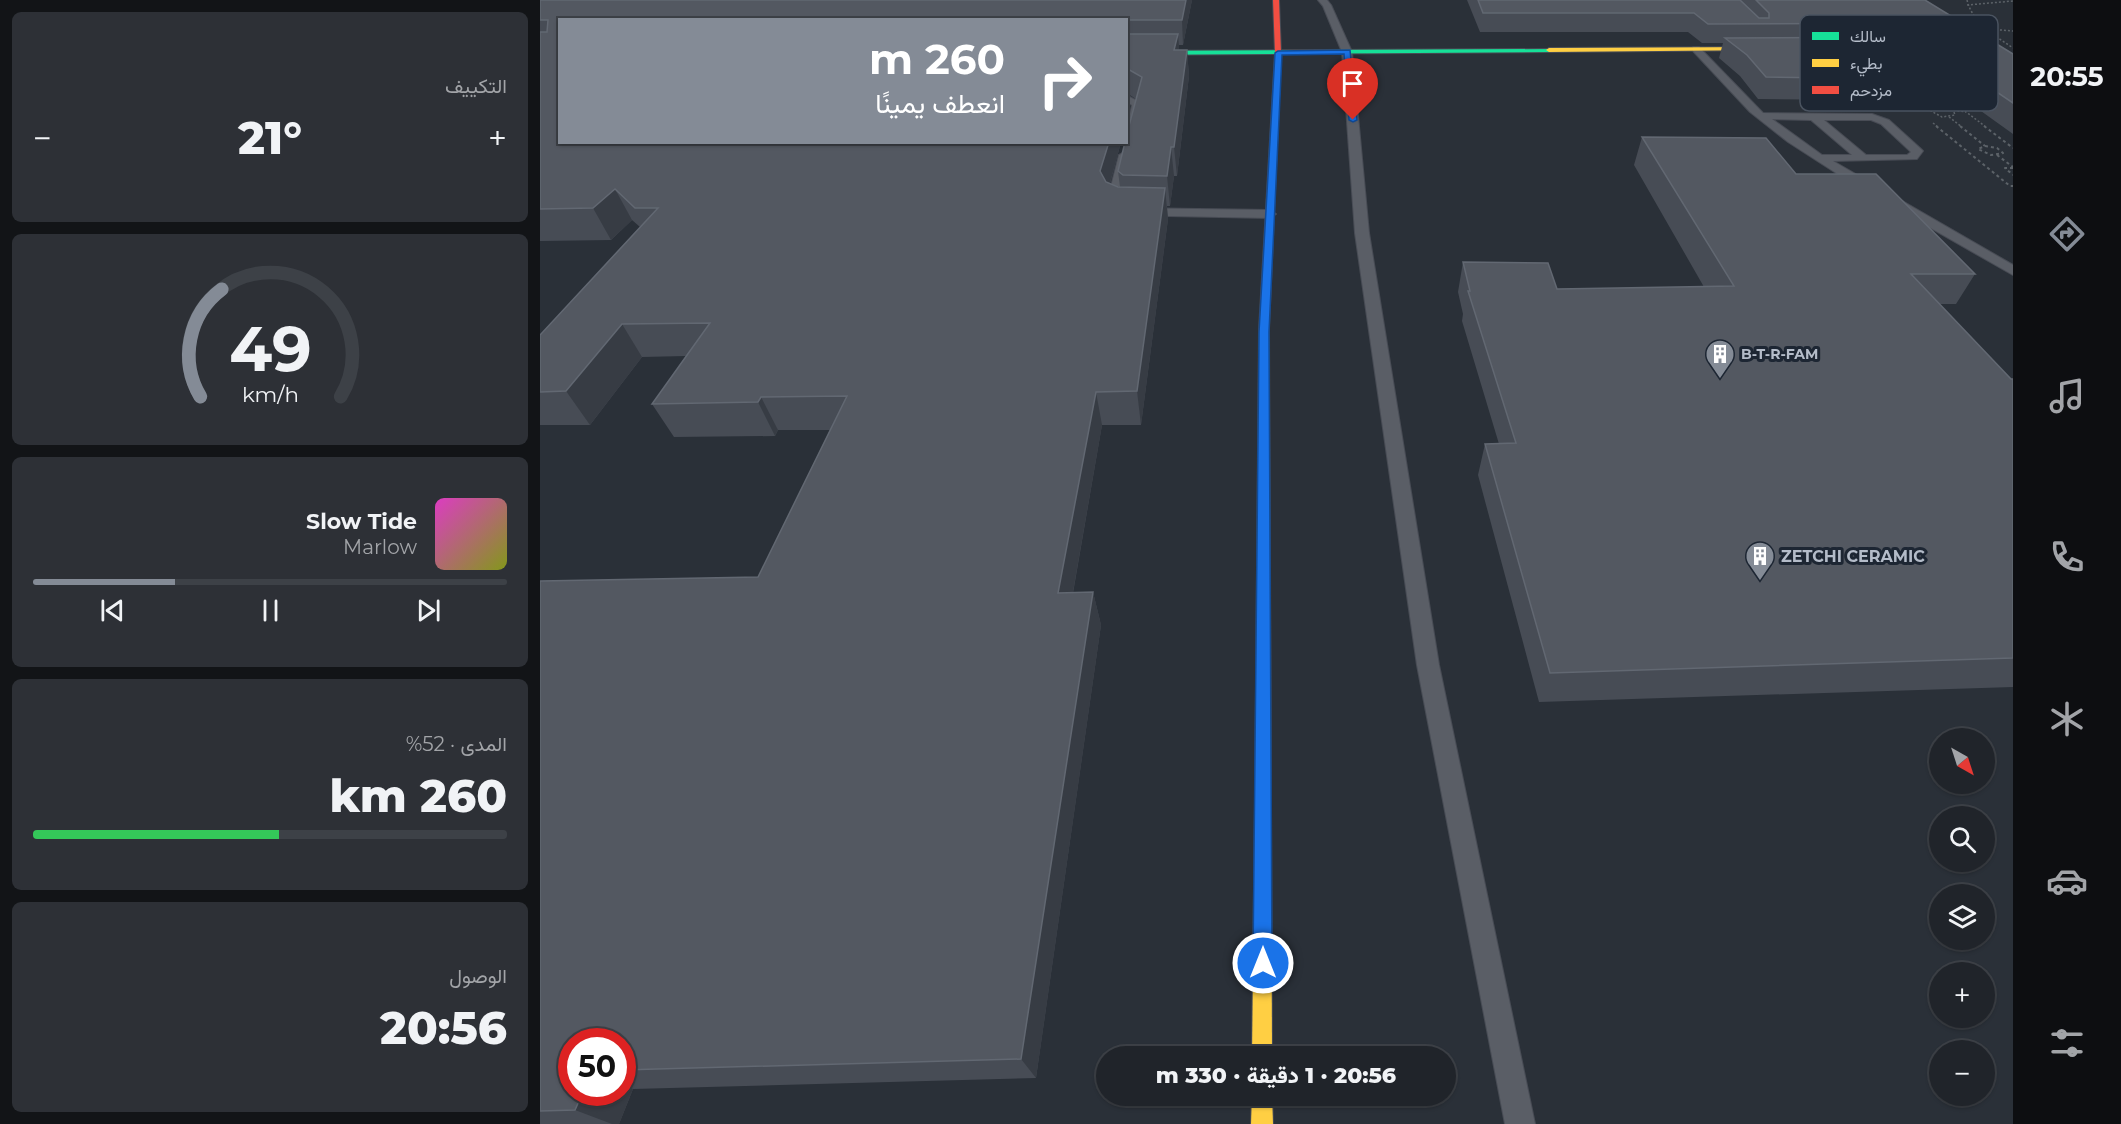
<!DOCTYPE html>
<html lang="ar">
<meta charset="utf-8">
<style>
body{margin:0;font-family:Montserrat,Vazirmatn,sans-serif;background:#2d3036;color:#f1f3f6;direction:rtl;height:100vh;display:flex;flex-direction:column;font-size:22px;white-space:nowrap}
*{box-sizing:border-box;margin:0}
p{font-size:20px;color:#a2a4a8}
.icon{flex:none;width:33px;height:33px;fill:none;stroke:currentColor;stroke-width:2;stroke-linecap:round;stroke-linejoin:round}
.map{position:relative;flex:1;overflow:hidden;direction:ltr}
.sheet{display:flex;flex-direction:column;gap:12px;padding:12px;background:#121417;width:540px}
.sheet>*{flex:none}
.guide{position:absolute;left:18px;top:18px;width:570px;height:126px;border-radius:0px;box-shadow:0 2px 4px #0004,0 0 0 2px #3d4147;direction:rtl;background:#848b96;color:#fff;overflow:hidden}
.needle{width:39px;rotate:141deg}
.tools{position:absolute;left:1389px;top:728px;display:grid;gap:12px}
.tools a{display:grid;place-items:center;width:66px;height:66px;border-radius:50%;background:#20242a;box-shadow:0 2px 4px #0004,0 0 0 2px #3d4147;font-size:30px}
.speed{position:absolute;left:18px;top:1028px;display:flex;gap:12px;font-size:30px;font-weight:700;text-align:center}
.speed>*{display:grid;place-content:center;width:78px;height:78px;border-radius:50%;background:#20242a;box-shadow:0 2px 4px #0004,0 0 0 2px #3d4147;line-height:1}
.speed .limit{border:9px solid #d22;background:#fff;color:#111}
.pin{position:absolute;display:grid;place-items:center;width:51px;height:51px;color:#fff;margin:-62px -26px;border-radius:50% 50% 50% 0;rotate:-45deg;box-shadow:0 0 6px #0007}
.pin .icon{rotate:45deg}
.me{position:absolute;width:66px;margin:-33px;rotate:0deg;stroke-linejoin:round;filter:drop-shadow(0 0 4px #0008)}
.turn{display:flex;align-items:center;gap:21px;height:126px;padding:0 24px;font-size:27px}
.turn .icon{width:78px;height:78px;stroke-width:2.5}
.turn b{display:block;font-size:42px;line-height:51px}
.big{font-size:45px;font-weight:800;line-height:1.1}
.sheet .card{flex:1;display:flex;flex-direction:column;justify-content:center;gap:9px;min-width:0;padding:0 21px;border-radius:9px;background:#2d3036}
.sheet .dial{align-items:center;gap:0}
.dial svg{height:156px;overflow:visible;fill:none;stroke:#3d4147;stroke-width:7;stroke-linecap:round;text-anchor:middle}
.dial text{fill:#f1f3f6;stroke:none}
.song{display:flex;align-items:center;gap:18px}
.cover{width:72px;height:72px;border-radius:9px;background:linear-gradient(135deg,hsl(310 70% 55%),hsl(70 70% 35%))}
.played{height:6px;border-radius:3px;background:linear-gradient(90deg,#848b96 30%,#3d4147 30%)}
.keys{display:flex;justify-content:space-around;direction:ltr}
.heat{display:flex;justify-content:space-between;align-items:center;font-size:33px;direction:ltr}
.charge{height:9px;border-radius:4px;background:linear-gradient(90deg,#34c759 52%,#3d4147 0)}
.trip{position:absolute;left:556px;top:1046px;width:360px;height:60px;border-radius:30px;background:#20242a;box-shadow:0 2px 4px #0004,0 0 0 2px #3d4147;font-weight:800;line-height:60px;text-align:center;direction:rtl}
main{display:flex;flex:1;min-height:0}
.dock{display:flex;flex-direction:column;width:108px;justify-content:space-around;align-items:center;background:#0d0e11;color:#a2a4a8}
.dock .icon{width:42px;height:42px}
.dock .on{color:#848b96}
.dock b{font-size:27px;color:#f1f3f6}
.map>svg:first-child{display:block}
</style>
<main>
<nav class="dock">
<b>20:55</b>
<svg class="icon on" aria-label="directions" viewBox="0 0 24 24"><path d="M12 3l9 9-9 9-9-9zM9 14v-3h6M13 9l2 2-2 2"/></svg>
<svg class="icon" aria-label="music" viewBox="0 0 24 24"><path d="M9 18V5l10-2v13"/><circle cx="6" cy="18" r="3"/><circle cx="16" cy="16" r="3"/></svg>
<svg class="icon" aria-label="phone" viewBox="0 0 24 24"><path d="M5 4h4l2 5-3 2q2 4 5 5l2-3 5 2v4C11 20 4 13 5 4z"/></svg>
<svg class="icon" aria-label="climate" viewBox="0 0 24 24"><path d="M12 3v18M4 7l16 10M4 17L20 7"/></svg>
<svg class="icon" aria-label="car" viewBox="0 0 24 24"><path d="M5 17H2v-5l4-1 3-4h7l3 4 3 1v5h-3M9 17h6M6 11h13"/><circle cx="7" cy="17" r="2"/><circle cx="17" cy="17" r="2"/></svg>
<svg class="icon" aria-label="filters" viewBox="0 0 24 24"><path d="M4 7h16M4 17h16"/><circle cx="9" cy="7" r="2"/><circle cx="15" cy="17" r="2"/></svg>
</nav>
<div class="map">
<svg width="1473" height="1124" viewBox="0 0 1473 1124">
<rect width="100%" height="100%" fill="#2a3038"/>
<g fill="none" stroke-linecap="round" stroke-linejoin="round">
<g stroke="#484c55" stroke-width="2">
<g id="lane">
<path d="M 778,0 L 787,0 L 791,5 L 812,52 L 829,233 L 899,665 L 995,1124 L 965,1124 L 877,665 L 815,233 L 802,52 L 783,6 Z"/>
<path d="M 1153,47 L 1159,47 L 1223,113 L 1332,114 L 1349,120 L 1381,149 L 1383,151 L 1377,159 L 1293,161 L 1473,265 L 1473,275 L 1310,182 L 1248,142 L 1210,112 L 1153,51 ZM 1232,119 L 1271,120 L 1312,155 L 1282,155 ZM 1284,120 L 1331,120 L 1341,124 L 1371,152 L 1367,155 L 1326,155 Z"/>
<path d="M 586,95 L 603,104 L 597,127 L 592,130 L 587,127 L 592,105 L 586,102 Z"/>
<path d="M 585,152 L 591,155 L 579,202 L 586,208 L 730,210 L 736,214 L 730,218 L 579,215 L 572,211 L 567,202 L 579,155 Z"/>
</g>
</g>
<g stroke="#484c55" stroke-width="2">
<g id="fast">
<path d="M 1011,49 L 1009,52 L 586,55 L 586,51 Z"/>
<path d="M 724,326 L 729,329 L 731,804 L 729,809 L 723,812 L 717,809 L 715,804 L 719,329 Z"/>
</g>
</g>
<g stroke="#484c55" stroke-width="2">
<g id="slow">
<path d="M 1227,47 L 1229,50 L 1009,52 L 1006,50 L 1009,48 Z"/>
<path d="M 723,796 L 729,799 L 731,804 L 732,1056 L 712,1056 L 715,804 L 717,799 Z"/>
<path d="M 712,1095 L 732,1095 L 733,1124 L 711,1124 Z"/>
</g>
</g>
<g stroke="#484c55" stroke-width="2">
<path id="jam" d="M 733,0 L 739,0 L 741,53 L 729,329 L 724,332 L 719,329 L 735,53 Z"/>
</g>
<g stroke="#5c6268" stroke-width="1.5" stroke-dasharray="2 2" stroke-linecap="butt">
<path d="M 1427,0 C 1433,24 1454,35 1473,48"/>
<path d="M 1427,5 L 1473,1"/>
<path d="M 1448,29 L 1473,31"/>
<path d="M 1386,98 L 1398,108"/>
<path d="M 1409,99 L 1446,127"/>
<path d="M 1414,112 L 1415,115 L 1402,117 L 1391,111 L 1398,108 L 1426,112"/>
<path d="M 1409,117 L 1422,127"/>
<path d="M 1393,123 L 1398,127"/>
</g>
<g stroke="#5c6268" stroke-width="2" stroke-dasharray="3 3" stroke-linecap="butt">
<path d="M 1396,126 L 1470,186 L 1473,186"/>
<path d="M 1420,126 L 1445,146"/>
<path d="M 1444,126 L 1473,148"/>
<path d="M 1445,146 L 1457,148 L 1463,153 L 1451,155 L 1438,149 Z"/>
<path d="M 1457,155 L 1473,167"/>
<path d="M 1473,168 L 1465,168 L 1473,175"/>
</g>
<use href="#lane" fill="#5a5e66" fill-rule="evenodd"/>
<use href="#fast" fill="#16e098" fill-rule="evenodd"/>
<use href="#slow" fill="#ffcf43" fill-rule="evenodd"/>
<use href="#jam" fill="#f24e42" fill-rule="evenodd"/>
</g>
<g fill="#474c55" fill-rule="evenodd">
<path d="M 0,0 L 652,0 L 643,45 L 639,45 L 639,50 L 647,50 L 649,76 L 637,176 L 634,176 L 630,206 L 627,206 L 628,219 L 601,425 L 562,425 L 533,593 L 553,592 L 561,625 L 496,1078 L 93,1089 L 79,1124 L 0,1124 L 0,581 L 218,577 L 290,430 L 238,430 L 235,436 L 134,437 L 112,404 L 146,356 L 102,357 L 50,425 L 0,425 L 0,335 L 100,227 L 92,220 L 71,240 L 0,241 ZM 20,20 L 586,20 L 586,117 L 589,106 L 588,94 L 596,99 L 578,171 L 580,187 L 570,184 L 581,142 L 20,142 ZM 82,1041 L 82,1092 L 32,1092 Z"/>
<path d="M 927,0 L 1385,0 L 1473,54 L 1473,134 L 1427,101 L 1218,99 L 1200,76 L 1179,58 L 1183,43 L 1162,43 L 1148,32 L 940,32 Z"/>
<path d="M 1102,137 L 1256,174 L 1435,274 L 1416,304 L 1399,304 L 1471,379 L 1473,379 L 1473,687 L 999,702 L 938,475 L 945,444 L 959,444 L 922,321 L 923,314 L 918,292 L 923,262 L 1017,289 L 1164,287 L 1094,165 Z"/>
</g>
<g fill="#373c44">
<path d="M 646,0 L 652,0 L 643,45 L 642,20 Z"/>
<path d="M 638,34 L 640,60 L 634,50 Z"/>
<path d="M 647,50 L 649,76 L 637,176 L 634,147 Z"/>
<path d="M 586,82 L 589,106 L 586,117 Z"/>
<path d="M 569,142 L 581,142 L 565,201 L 560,171 Z"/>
<path d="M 631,147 L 634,176 L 630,206 L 627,176 Z"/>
<path d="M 625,188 L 628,219 L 601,425 L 597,391 Z"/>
<path d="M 75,189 L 92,220 L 71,240 L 53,208 Z"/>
<path d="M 82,324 L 102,357 L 50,425 L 26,391 Z"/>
<path d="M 556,392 L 562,425 L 527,626 L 518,593 Z"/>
<path d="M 221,397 L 238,430 L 235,436 L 218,402 Z"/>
<path d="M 553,592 L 561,625 L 496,1078 L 481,1059 Z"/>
<path d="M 82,1085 L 93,1089 L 79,1124 L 72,1124 L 35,1110 L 43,1092 L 82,1092 Z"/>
</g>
<g fill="#535861" stroke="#626872" stroke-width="1.5">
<path d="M 0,0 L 646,0 L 642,20 L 20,20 L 20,142 L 569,142 L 560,171 L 566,182 L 578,187 L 625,188 L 597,391 L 556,392 L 518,593 L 553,592 L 481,1059 L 82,1070 L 82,1041 L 32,1041 L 32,1092 L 43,1092 L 35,1110 L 0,1111 L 0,581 L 218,577 L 307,396 L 221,397 L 218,402 L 112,404 L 170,323 L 82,324 L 26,391 L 0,392 L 0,335 L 118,208 L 95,208 L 75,189 L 53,208 L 0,209 L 0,32 L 7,32 L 8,20 L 0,20 Z"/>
<path d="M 938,0 L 1200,0 L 1219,18 L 1229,18 L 1229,13 L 1216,0 L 1385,0 L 1473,54 L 1473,103 L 1439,80 L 1226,77 L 1207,55 L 1185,38 L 1386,37 L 1396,29 L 1385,23 L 1168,24 L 1154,13 L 943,13 Z"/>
<path d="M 586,34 L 638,34 L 634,50 L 647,50 L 634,147 L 631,147 L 627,176 L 583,175 L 578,171 L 585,142 L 586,142 L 586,137 L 602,77 L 586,68 Z"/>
<path d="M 1102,137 L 1226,138 L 1256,174 L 1336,174 L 1435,274 L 1371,274 L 1471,379 L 1473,379 L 1473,658 L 1010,673 L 945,444 L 976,443 L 928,291 L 930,291 L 923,262 L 1008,263 L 1017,289 L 1194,286 Z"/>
</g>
<path fill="#1a73e8" stroke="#114b97" stroke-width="1.5" d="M 810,50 L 817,120 L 813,122 L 809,120 L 804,54 L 742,55 L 729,332 L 732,963 L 729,969 L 723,972 L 716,969 L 713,963 L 719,332 L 735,53 L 738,51 Z"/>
<defs>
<g id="building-pin" transform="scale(1.5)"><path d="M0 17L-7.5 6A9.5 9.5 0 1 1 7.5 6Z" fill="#848b96" stroke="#1d2633"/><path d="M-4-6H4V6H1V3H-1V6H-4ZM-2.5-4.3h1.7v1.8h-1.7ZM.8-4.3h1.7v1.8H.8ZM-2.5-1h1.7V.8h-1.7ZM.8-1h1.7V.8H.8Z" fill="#fff"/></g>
</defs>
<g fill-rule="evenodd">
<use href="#building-pin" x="1180" y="354"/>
<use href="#building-pin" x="1220" y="556"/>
</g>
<g text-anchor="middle" stroke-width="6" stroke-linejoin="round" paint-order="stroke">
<g font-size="14" font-weight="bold" fill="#b4bcc9" stroke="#1d2633" text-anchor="start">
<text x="1201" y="359">B-T-R-FAM</text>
</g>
<g font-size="16" font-weight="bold" fill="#b4bcc9" stroke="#1d2633" text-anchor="start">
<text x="1241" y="562">ZETCHI CERAMIC</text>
</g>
</g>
<rect x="1260" y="15" width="198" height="96" rx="9" fill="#1d2633" stroke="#4a5360" stroke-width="1.5"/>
<rect x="1272" y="32" width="27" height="8" fill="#16e098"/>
<rect x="1272" y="59" width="27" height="8" fill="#ffcf43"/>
<rect x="1272" y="86" width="27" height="8" fill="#f24e42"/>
<g font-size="16" fill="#b4bcc9">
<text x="1310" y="42">سالك</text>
<text x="1310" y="69">بطيء</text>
<text x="1310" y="96">مزدحم</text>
</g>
</svg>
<div class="tools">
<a><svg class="needle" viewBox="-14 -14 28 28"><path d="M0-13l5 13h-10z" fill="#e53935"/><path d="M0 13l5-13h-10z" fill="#a2a4a8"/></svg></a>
<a><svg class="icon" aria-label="search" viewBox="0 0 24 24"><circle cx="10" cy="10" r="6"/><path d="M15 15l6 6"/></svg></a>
<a><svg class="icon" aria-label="layers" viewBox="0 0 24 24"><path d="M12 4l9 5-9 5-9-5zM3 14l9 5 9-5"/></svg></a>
<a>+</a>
<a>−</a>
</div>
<div class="speed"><div class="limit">50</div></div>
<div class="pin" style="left:813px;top:120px;background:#d93025"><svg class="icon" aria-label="arrive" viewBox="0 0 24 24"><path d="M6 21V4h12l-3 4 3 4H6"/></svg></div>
<svg class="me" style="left:723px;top:963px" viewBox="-20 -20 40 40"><circle r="17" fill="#1a73e8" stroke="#fff" stroke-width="3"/><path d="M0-11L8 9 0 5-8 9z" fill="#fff"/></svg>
<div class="trip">20:56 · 1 دقيقة · 330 m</div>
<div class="guide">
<div class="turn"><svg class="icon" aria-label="right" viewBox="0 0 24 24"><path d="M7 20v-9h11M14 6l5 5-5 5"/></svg><div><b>260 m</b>انعطف يمينًا</div></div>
</div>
</div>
<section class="sheet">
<div class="card"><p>التكييف</p>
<div class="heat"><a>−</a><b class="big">21°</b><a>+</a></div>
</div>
<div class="card dial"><svg viewBox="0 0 100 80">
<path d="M14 69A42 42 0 1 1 86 69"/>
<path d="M14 69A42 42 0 0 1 25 14" stroke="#848b96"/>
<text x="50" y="56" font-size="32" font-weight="700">49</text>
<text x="50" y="72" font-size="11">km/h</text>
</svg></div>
<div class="card">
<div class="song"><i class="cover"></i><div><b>Slow Tide</b><p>Marlow</p></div></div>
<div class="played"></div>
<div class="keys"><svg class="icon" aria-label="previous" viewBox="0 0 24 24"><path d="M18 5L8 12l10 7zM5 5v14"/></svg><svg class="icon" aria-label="pause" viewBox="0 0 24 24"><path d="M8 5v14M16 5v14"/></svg><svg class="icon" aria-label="next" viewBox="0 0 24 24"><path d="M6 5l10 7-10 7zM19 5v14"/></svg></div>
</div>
<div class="card"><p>المدى · 52%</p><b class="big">260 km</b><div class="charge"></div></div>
<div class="card"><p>الوصول</p><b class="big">20:56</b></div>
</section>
</main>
